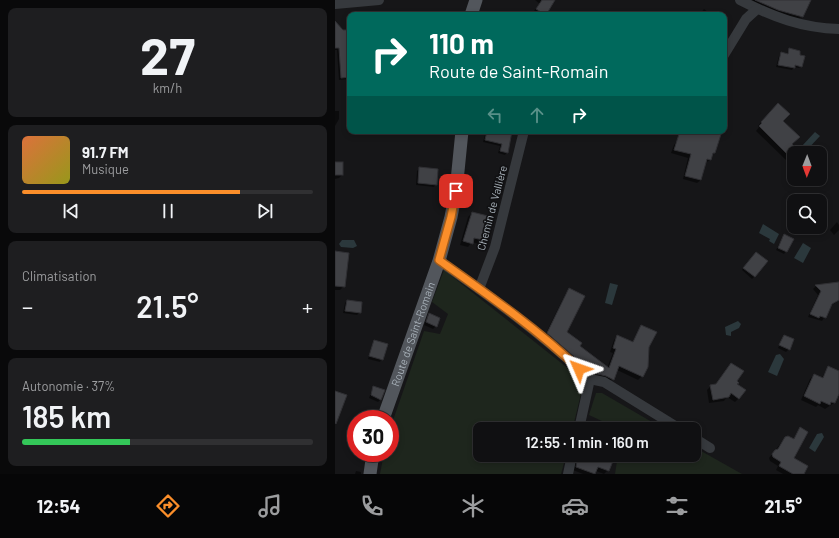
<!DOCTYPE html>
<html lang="fr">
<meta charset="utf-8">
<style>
body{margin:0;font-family:Barlow,sans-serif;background:#1e1e20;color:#f1f3f6;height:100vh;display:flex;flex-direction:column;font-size:15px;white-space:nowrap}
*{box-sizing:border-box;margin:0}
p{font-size:13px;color:#9c9d9f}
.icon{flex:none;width:22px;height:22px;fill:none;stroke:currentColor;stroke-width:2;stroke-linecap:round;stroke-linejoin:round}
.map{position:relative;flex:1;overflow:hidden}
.panel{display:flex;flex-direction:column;gap:8px;padding:8px;background:#09090a;width:335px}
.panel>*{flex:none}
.guide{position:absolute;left:12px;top:12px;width:380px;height:122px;border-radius:8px;box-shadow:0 2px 6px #0003,0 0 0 1px #303032;background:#00695c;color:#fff;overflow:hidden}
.needle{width:26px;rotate:181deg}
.fabs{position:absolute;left:452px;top:146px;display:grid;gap:8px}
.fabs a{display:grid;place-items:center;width:40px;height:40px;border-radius:8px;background:#101012;box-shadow:0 2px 6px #0003,0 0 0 1px #303032;font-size:20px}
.speed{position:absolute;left:12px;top:410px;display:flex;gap:8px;font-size:20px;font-weight:700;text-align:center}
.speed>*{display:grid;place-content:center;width:52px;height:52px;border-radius:50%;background:#101012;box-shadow:0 2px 6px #0003,0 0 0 1px #303032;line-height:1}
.speed .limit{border:6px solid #d22;background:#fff;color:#111}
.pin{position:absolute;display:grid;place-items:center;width:34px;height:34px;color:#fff;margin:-17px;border-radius:8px;box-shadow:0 2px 6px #0006}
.me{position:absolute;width:44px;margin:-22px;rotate:313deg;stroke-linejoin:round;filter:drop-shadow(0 0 3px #0008)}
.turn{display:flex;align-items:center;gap:14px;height:84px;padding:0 16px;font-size:18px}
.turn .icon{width:52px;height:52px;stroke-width:2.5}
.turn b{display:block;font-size:28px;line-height:34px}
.lanes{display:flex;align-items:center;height:38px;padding:0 16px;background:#0003;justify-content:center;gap:20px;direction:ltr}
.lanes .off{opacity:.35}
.big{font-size:30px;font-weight:600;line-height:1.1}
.panel .widget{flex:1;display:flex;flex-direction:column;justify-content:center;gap:6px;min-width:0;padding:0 14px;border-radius:8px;background:#1e1e20}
.panel .dial{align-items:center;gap:0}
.dial b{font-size:52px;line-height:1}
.song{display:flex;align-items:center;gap:12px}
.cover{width:48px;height:48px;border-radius:6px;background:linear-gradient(135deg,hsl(20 70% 55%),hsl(60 70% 35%))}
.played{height:4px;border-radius:2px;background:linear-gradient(90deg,#fb8e2a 75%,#303032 75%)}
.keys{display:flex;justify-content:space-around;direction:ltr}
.heat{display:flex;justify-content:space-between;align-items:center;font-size:22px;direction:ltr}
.charge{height:6px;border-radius:3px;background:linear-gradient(90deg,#34c759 37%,#303032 0)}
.trip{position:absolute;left:138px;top:422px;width:228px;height:40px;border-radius:8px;background:#101012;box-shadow:0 2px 6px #0003,0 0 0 1px #303032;font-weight:600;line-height:40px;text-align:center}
.tabs{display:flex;height:64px;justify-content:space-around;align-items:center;background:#060607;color:#9c9d9f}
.tabs .icon{width:28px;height:28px}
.tabs .active{color:#fb8e2a}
.tabs b{font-size:18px;color:#f1f3f6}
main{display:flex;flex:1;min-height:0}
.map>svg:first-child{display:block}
</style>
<main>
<section class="panel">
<div class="widget dial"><b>27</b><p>km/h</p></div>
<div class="widget">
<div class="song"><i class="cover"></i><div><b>91.7 FM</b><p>Musique</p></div></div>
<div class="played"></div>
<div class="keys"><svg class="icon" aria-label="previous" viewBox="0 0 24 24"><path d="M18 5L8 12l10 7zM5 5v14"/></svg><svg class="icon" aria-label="pause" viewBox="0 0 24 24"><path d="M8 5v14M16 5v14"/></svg><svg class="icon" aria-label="next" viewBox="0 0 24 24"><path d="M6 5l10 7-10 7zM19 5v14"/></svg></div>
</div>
<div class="widget"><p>Climatisation</p>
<div class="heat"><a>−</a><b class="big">21.5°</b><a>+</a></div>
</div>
<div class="widget"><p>Autonomie · 37%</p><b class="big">185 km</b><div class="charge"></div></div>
</section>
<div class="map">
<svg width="504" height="474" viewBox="0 0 504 474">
<rect width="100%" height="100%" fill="#161618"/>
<g fill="#1e261d">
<path d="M 109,270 L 249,381 L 238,427 L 231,426 L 231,429 L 145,429 L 145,455 L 231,455 L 226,474 L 45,474 L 49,453 L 55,453 L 55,429 L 89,331 L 105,334 L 113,314 L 97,302 Z"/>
<path d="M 261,393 L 267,393 L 329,429 L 284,429 L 254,415 Z"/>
<path d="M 359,447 L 407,474 L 280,474 L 283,455 L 359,455 Z"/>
</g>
<g fill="#2b383c">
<path d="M 480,132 L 485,136 L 471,151 L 468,151 L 466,147 Z"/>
<path d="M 428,224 L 444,234 L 439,244 L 434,241 L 435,239 L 424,233 Z"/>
<path d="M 7,240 L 19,240 L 22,246 L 18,248 L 6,247 L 4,244 Z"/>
<path d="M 468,243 L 476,248 L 468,263 L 459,258 Z"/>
<path d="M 275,283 L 283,285 L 277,305 L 270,303 Z"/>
<path d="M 403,321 L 406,324 L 404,328 L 396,332 L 396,336 L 391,335 L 390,327 Z"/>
<path d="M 445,354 L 449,359 L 442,376 L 433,372 L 441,355 Z"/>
<path d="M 487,433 L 489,437 L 480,452 L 474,448 L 482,434 Z"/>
</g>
<g fill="#0007">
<path d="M 200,0 L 216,0 L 213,7 L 215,8 L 210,15 L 204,15 L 199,11 L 205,4 Z"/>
<path d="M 411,0 L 475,0 L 464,20 Z"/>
<path d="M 369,9 L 377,15 L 358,15 L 360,12 L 365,14 Z"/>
<path d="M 0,29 L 7,32 L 15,31 L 15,79 L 4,80 L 2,50 L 0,50 Z"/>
<path d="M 454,49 L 463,56 L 466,66 L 464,68 L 459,67 L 457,70 L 441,67 L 444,56 L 446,53 L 451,55 Z"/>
<path d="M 443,104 L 447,121 L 456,144 L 462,153 L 459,153 L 459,156 L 453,162 L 421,131 L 424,127 L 423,126 Z"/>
<path d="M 0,111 L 4,111 L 4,119 L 0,126 Z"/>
<path d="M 23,131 L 32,131 L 30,133 L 23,133 Z"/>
<path d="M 151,131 L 176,131 L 172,152 L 170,155 L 163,153 L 165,146 L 148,142 Z"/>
<path d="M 349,131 L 386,131 L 379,152 L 375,160 L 370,163 L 366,180 L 362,183 L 348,179 L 353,158 L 336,153 L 339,145 Z"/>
<path d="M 0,163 L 7,175 L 4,178 L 0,179 Z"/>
<path d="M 85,168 L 101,184 L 99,187 L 81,185 L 82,171 Z"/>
<path d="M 137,213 L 148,240 L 144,244 L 137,242 L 133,247 L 125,245 L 133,217 Z"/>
<path d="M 502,222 L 504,225 L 504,230 L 499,235 L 495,230 Z"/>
<path d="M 449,235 L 451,251 L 449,254 L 441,250 Z"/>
<path d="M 0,252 L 9,286 L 5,290 L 0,290 Z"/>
<path d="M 419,255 L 420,276 L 417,279 L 407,270 Z"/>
<path d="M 481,286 L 504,290 L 504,300 L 496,306 L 487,321 L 473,317 L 483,295 L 478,289 Z"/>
<path d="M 235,289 L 230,333 L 244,347 L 272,368 L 278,353 L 275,352 L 279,340 L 283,336 L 297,343 L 307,326 L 313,346 L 307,376 L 303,380 L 282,370 L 274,383 L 254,376 L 209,337 L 231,293 Z"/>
<path d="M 12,301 L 25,312 L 22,315 L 8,313 L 10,303 Z"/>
<path d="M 94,315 L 101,326 L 98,329 L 89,325 Z"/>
<path d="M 449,336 L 454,349 L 451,352 L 443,348 Z"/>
<path d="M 40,341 L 52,345 L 45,362 L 33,359 Z"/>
<path d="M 396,364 L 404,398 L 400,402 L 392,397 L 389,401 L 374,403 L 372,390 L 376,386 L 380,385 Z"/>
<path d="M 493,368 L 504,373 L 504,397 L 502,396 L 499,403 L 490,409 L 483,405 L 481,407 L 466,400 L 475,379 L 479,375 L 486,379 Z"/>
<path d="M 38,387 L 45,400 L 43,402 L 34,398 Z"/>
<path d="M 465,429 L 457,458 L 468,474 L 448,474 L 441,470 L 443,466 L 435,461 L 434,458 L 450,438 L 458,440 Z"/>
<path d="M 240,455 L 261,455 L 273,470 L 269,474 L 261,471 L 259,474 L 248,474 L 238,470 Z"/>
<path d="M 21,471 L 26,472 L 26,474 L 20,474 Z"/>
</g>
<g fill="#404145" stroke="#303034">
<path d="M 207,0 L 220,0 L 211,15 L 201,9 Z"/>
<path d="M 420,0 L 476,0 L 468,17 L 443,10 Z"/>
<path d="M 0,21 L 8,30 L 15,30 L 15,77 L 6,78 L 4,48 L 0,48 Z"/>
<path d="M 454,48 L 465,51 L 465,55 L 470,56 L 467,67 L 460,65 L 460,68 L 443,65 L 446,52 L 453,54 Z"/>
<path d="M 443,103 L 455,114 L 448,121 L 465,137 L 457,144 L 466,153 L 459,153 L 459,161 L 424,126 L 427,123 L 426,122 Z"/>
<path d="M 152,131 L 177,131 L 173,153 L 165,151 L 167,144 L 150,140 Z"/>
<path d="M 345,131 L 387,131 L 380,153 L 378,153 L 376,160 L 372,159 L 366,180 L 350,176 L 356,154 L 339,150 Z"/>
<rect x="0" y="162" width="8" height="13"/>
<path d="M 84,167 L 103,169 L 102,185 L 83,183 Z"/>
<path d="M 137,212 L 153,216 L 151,222 L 153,223 L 148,240 L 139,238 L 138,244 L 128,241 Z"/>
<path d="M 449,234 L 459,239 L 452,252 L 443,248 Z"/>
<path d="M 0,251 L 14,253 L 10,287 L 0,286 Z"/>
<path d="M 421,252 L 433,261 L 420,277 L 408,268 Z"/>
<path d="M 504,282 L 504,300 L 497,304 L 491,318 L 485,316 L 484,318 L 475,314 L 486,291 L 480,285 Z"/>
<path d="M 234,288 L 250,296 L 232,332 L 247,343 L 245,346 L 274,368 L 281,349 L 278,348 L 282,335 L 298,342 L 306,325 L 322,332 L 314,347 L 313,367 L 308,377 L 284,366 L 279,380 L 271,376 L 258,373 L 212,333 Z"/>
<path d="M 12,300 L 27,302 L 26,313 L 10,311 Z"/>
<path d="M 94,313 L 105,318 L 102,327 L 91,322 Z"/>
<path d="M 449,335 L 459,339 L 455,350 L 444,345 Z"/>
<path d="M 39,340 L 53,344 L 48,360 L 34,356 Z"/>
<path d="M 396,363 L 409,371 L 402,381 L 404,383 L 402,384 L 411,390 L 404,399 L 396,393 L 394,397 L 378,400 L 375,385 L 381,384 Z"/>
<path d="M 493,366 L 504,371 L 504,394 L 500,403 L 496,402 L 495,405 L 486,401 L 485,404 L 469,396 L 479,374 L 488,378 Z"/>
<path d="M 38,386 L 50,390 L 46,400 L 36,395 Z"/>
<path d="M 0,391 L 12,395 L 1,424 L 0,423 Z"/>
<path d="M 465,427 L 473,432 L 459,458 L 473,466 L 469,474 L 458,474 L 444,466 L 446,462 L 438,457 L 437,454 L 440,450 L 443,449 L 450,437 L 453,436 L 459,439 Z"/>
<path d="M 243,455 L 264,455 L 278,461 L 274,471 L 263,467 L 260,474 L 241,467 Z"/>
</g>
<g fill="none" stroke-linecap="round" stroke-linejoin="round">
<g stroke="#36393d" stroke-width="10">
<path d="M 405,0 C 438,17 467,28 504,29"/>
<path d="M 0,4 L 44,0"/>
<path d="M 389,55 L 411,19 L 422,9"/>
<path d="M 104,261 C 157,297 208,335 255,379 L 244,429"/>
<path d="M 144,289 L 160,247 L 189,131"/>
<path d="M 255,379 L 269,382 L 345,429"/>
<path d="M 359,438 L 375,448"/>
<path d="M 233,474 L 237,455"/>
</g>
<g stroke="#52565c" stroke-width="13">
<path d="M 136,15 L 141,0"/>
<path id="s1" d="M 48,419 L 104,261 L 116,217 L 121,191 L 127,131"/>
<path d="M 35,474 L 38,453"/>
</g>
</g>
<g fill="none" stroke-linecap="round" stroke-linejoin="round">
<g stroke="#a35c1b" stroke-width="10">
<path id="route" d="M 121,191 L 116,217 L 104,260 C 152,294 201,328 244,369"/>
</g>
<use href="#route" stroke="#fb8e2a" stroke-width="7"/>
</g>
<g text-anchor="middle" stroke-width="3.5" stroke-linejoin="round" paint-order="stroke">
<g font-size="11" fill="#a7b0b8" stroke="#111113">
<text transform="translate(157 208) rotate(-75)" y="4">Chemin de Vallière</text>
<text dy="4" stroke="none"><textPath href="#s1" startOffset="90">Route de Saint-Romain</textPath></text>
</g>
</g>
</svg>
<div class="fabs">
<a><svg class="needle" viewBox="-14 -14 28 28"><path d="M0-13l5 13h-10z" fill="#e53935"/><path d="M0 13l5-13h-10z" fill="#9c9d9f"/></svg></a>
<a><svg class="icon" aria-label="search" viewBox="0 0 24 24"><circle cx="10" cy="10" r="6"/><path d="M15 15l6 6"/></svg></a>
</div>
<div class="speed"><div class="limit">30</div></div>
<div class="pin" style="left:121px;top:191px;background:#d93025"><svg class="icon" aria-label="arrive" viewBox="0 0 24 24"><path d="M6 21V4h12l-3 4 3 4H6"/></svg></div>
<svg class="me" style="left:244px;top:369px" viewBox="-20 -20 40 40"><path d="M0-17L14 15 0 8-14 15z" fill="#fb8e2a" stroke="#fff" stroke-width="4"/></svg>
<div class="trip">12:55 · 1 min · 160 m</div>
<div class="guide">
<div class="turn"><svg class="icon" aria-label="right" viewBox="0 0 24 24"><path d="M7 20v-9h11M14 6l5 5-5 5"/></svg><div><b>110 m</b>Route de Saint-Romain</div></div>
<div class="lanes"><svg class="icon off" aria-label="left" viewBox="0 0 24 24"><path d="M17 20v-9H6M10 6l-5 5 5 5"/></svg><svg class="icon off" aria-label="ahead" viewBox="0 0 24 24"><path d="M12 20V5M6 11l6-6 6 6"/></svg><svg class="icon" aria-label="right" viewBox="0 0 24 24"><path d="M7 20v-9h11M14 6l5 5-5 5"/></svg></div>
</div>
</div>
</main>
<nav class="tabs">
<b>12:54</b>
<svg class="icon active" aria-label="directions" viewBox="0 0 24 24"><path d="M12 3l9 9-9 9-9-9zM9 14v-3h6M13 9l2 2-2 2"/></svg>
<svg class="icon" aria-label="music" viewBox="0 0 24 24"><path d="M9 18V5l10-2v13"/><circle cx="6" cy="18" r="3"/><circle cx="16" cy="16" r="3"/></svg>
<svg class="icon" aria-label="phone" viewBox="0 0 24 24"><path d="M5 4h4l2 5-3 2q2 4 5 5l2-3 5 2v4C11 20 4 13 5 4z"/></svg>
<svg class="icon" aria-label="climate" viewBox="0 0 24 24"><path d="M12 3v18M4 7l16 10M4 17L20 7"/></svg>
<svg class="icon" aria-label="car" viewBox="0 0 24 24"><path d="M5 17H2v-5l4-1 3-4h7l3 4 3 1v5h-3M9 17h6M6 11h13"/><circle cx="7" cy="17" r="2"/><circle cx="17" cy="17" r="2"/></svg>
<svg class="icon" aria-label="filters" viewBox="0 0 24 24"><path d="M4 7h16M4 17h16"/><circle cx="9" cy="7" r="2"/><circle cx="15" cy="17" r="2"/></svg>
<b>21.5°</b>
</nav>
